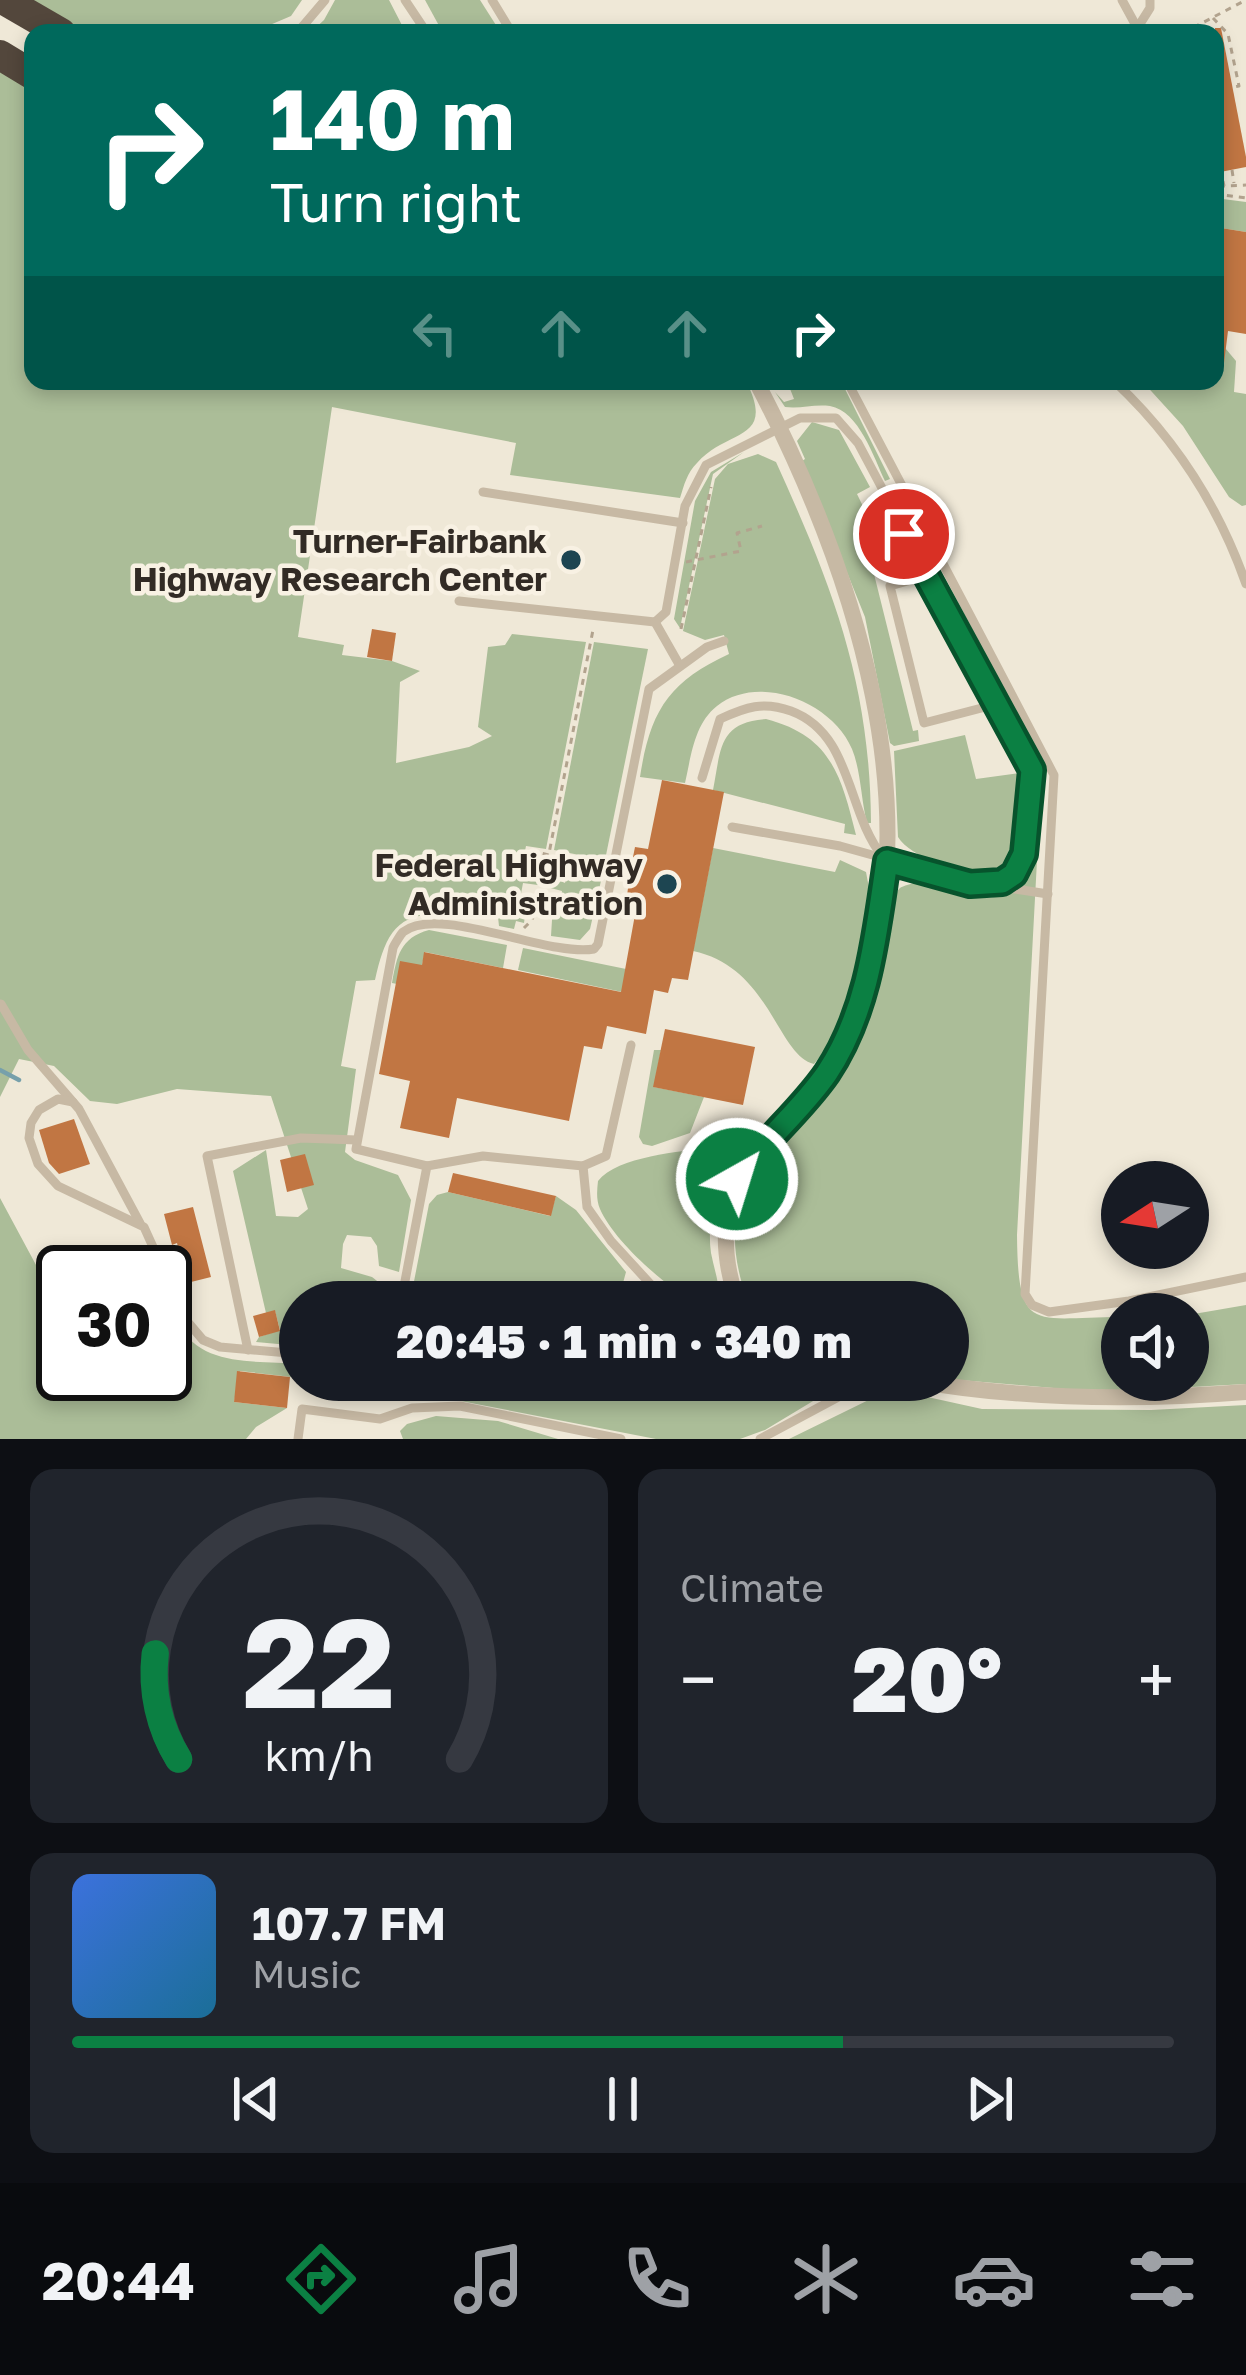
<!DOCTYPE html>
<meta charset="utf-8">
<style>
body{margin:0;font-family:"Golos Text",sans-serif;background:#20242c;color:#f1f3f6;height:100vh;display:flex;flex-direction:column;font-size:45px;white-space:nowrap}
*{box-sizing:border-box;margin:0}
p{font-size:39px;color:#9ea1a6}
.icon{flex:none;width:66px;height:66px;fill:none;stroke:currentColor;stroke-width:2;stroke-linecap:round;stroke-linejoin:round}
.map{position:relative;height:1439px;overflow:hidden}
.panel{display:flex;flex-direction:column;gap:30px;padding:30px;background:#0d0f14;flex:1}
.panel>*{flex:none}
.guide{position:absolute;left:24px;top:24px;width:1200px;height:366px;border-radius:24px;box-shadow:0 6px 18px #0003;background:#00695c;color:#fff;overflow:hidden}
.needle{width:78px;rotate:258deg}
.tools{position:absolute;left:1101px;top:1161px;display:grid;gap:24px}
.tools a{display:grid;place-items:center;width:108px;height:108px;border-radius:50%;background:#171b24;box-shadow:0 6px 18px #0003;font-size:60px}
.speed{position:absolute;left:36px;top:1245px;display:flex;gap:24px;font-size:60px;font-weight:700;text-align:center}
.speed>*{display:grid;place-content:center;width:156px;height:156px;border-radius:50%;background:#171b24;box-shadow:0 6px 18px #0003;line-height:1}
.speed .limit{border:6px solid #111;border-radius:18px;background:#fff;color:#111}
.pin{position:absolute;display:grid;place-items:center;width:102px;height:102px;color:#fff;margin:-51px;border:6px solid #fff;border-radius:50%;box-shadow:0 3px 12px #0007}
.me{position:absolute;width:132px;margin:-66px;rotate:39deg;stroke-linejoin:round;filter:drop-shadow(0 0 9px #0008)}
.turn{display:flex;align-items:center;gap:42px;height:252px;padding:0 48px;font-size:54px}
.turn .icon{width:156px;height:156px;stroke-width:2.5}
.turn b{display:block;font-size:84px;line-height:102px}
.lanes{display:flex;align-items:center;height:114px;padding:0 48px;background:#0003;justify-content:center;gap:60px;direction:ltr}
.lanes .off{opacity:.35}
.big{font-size:90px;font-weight:800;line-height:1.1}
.panel .tile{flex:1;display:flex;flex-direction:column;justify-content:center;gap:18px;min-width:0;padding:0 42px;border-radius:24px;background:#20242c}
.panel .dial{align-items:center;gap:0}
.dial svg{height:312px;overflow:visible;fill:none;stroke:#363941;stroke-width:7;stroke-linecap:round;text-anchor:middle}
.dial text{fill:#f1f3f6;stroke:none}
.song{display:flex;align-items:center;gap:36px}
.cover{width:144px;height:144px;border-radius:18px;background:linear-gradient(135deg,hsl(220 70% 55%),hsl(200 70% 35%))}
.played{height:12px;border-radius:6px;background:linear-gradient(90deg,#0b8043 70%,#363941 70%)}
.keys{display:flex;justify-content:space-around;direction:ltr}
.heat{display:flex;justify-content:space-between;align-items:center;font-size:66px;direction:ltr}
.panel .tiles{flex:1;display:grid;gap:30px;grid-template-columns:1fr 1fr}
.tile:last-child{grid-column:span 2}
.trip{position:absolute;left:279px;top:1281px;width:690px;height:120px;border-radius:60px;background:#171b24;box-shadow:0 6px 18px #0003;font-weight:800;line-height:120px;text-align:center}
.tabs{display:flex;height:192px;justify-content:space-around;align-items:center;background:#090b0e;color:#9ea1a6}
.tabs .icon{width:84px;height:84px}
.tabs .current{color:#0b8043}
.tabs b{font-size:54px;color:#f1f3f6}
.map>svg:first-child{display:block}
</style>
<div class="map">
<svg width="1246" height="1439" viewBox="0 0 1246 1439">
<rect width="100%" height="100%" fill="#efe8d7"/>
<g fill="#abbd98">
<path d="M 24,0 L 302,0 L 291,16 L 251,33 L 77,33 Z"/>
<path d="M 335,0 L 389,0 L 406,33 L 310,33 L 324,20 Z"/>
<path d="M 425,0 L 480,0 L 501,33 L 443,33 Z"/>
<path d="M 0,69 L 33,91 L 33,381 L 746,381 C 777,442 727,428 697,463 C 687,473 684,485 680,498 L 510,475 L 516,443 L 332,407 L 298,637 L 344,645 L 342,655 L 392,661 L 420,671 L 400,682 L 396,763 L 469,747 L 492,736 L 478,727 L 488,647 L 505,645 L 512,634 L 586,642 L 546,849 L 526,846 L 524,856 L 544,861 L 538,885 L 523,883 L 520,899 L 527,901 L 524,923 L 516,921 L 514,929 L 499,926 L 497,908 L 459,901 L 449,916 C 396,908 385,936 375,980 L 356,981 L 341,1066 L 356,1069 L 345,1152 L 355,1160 L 398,1175 L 411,1200 L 399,1272 L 379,1266 L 377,1246 L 371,1237 L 347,1235 L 343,1244 L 341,1268 L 372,1277 L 390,1291 L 391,1302 L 300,1302 L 300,1346 L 256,1342 L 259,1337 L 280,1330 L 275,1311 L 266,1313 L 233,1171 L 266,1150 L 276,1216 L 298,1217 L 308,1209 L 271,1096 L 177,1089 L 117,1104 L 90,1101 L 54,1066 L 19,1059 L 0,1097 Z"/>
<path d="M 1215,198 L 1246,202 L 1246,232 L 1215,227 Z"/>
<path d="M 1215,336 L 1236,361 L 1234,392 L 1246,394 L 1246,505 L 1242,506 L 1229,497 L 1183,426 L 1142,381 L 1215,381 Z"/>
<path d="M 787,381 L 841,381 L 890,479 L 885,481 C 874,458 859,411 830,406 C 813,404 801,409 785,407 L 775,392 L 784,402 L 794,399 Z"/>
<path d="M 812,422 L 839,430 L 870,487 L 857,494 L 891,564 L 874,574 L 913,731 L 918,730 L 919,741 L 894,746 L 890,743 L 865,617 L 802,461 L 805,459 L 797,441 Z"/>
<path d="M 744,452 L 713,474 L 680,628 L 674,619 L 695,501 L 711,472 Z"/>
<path d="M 758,454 L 776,462 C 833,588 870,682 871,823 L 867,823 C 861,800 861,771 852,749 C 832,702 759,673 717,706 C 694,724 691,757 685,783 L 640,777 C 650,712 668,682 729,654 L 724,635 L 705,640 L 683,631 L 715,479 L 728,464 Z"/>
<path d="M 594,642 L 648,649 L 605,860 L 554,850 Z"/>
<path d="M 766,719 C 831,736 841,775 856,835 L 844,833 L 845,824 L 713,790 C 721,750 718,722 766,719 Z"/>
<path d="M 965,735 L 976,779 L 1019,773 C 1019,806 1029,852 999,874 C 971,877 911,859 898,837 L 894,751 Z"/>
<path d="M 1042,767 L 1017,1235 C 1018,1336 1033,1317 1122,1317 L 1122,1380 L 1188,1380 L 1188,1315 L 1246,1305 L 1246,1384 L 1100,1392 L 948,1379 L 948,1302 L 748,1302 C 698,1166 804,1144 855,1036 C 869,1007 888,897 900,888 C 902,886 914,883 916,883 C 936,888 958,897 980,898 C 1044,901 1034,810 1037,769 Z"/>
<path d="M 713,848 L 835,872 L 840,860 L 866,872 L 869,888 C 860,948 855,1016 814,1064 C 777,1055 770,967 693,951 Z"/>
<path d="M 552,862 L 603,872 L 590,929 L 580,940 L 551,936 L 553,904 L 560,905 L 562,891 L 547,887 L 549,876 L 565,883 L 567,874 L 549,873 Z"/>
<path d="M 429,930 L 507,945 L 503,968 L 425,952 L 422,965 L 397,984 L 392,983 C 397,956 400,938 429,930 Z"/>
<path d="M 523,948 L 631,970 L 627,993 L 518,970 Z"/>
<path d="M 654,1050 L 661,1050 L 654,1087 L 704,1097 L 690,1133 L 652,1146 L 643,1144 L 639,1137 Z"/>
<path d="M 718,1129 L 737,1131 L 749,1138 C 724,1173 705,1209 711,1253 C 714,1269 720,1284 719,1300 L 694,1302 C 664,1285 614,1241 600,1209 C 596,1200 597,1190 598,1181 C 618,1156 680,1152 713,1147 Z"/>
<path d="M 448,1192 L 550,1216 L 556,1196 L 576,1210 L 626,1272 L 620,1294 L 600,1302 L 410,1302 L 429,1204 L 437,1195 Z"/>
<path d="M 0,1198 L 57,1304 L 63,1303 L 63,1374 L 165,1374 L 165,1327 L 178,1323 C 201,1368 255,1360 300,1364 L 300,1378 L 240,1371 L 234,1402 L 287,1408 L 256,1427 L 246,1439 L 0,1439 Z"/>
<path d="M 340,1380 L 837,1380 L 833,1389 L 765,1430 L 740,1439 L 656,1439 L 440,1397 L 393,1400 Z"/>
<path d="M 891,1389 L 982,1409 L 1151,1410 L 1246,1405 L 1246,1439 L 789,1439 Z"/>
<path d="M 436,1416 L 498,1421 L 558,1439 L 403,1439 L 400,1431 L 407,1424 Z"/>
</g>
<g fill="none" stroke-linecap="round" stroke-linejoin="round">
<path stroke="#77a0ab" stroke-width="4.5" d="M 0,1070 L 19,1080"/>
</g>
<g fill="#c17643">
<path d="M 1215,28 L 1221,28 L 1246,157 L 1246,167 L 1215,173 Z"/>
<path d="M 1215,227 L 1246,232 L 1246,334 L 1228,331 L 1224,363 L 1215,362 Z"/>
<path d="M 372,629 L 396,633 L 392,661 L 367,657 Z"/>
<path d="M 662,780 L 724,792 L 688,980 L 672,978 L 668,993 L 654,990 L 646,1034 L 607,1026 L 602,1049 L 584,1046 L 569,1121 L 457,1098 L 449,1138 L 400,1128 L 410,1081 L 379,1074 L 400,961 L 422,965 L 424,952 L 621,992 L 638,898 L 627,896 L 630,872 L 635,847 L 648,849 Z"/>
<path d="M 665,1029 L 755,1047 L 743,1105 L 653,1087 Z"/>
<path d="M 74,1119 L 90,1164 L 59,1174 L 49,1163 L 39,1130 Z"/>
<path d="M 305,1154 L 314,1185 L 287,1192 L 280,1160 Z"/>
<path d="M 453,1173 L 556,1196 L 551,1216 L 448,1192 Z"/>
<path d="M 193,1207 L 211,1277 L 187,1283 L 177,1243 L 172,1245 L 164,1214 Z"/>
<path d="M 275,1310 L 280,1331 L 259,1337 L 253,1316 Z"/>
<path d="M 237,1371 L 290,1377 L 287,1408 L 234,1402 Z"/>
</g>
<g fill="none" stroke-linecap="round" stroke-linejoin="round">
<g stroke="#b2a38e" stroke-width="3" stroke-dasharray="6 6" stroke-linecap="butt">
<path d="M 1213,18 L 1228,34 L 1239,86 L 1234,87"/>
<path d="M 1183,33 L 1246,0"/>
<path d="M 1232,170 L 1234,183"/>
<path d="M 1223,181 L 1224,186 L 1246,185"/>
<path d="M 1215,194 L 1246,198"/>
<path d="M 686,562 L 741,551 L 737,533 L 762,526"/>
<path d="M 681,629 L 711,487"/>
<path d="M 531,851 L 599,866"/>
<path d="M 524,928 L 532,920 L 541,894 L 593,630"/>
</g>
<g stroke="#c7b9a4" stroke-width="9">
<path d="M 405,0 L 427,33"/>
<path d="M 492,0 L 512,33"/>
<path d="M 1122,0 L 1140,33"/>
<path d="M 1138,27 L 1150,8 L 1150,0"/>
<path d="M 297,33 L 325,0"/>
<path d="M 847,381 L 1054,775 L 1025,1294 L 1032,1305 L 1049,1312 L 1129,1301 L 1246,1277"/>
<path d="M 1114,381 C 1174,437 1219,507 1246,584"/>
<path d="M 483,492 L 683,523"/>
<path d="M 925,576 L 890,586 L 924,723 L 997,704"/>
<path d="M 459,601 L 655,622 L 666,612 L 685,506 L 706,465 L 800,418 L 836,418 L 858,443 L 1032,770 L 1021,865 L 1002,882 L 980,885 L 840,846 L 732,827"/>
<path d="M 655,622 L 680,666"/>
<path d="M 702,778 L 720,719 C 746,707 763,701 791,711 C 853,734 846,812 883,857"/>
<path d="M 989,885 L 1048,894"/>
<path d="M 1,1004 L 28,1050 L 79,1109 L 140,1223"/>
<path d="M 73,1102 L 58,1099 L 39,1110 L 31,1123 L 29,1138 L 38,1164 L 58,1186 L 144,1227 L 186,1320 L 203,1340 L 220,1347 L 300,1354"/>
<path d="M 427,1166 L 483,1156 L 583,1166 L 606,1156 L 631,1045"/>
<path d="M 583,1166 L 587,1207 L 611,1241 L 665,1300"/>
<path d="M 401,1302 L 427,1166 L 356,1149 L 393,948 C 394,945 401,934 403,932 C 439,904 547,957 594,949 L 598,944 L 649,689 L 707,647 L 724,641"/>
<path d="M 633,1302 L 669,1301"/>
<path d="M 248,1350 L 207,1156 L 301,1138 L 357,1140"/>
<path d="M 298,1439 L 302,1409 L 380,1419 L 412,1408 L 460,1406 L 621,1439"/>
<path d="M 760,1439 L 870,1380"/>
</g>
<g stroke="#c7b9a4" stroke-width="16">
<path d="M 737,1302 C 689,1152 805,1142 852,1027 C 937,816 855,571 756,381"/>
<path d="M 911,1380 C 1023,1400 1134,1401 1246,1392"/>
</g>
<g stroke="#53473c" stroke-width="30">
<path d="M 4,0 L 61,33"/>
<path d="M 0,55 L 33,75"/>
</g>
</g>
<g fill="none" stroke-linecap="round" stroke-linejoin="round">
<g stroke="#07532c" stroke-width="30">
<path id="route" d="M 737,1179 C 763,1141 800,1112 827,1073 C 869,1010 876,934 887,861 L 970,884 L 1002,882 L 1014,874 L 1024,854 L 1032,770 L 904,534"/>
</g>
<use href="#route" stroke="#0b8043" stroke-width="21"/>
</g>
<g fill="#1d4551" stroke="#f8f1e3" stroke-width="4.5">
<circle cx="571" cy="560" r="12"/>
<circle cx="667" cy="884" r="12"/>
</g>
<g text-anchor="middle" stroke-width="9" stroke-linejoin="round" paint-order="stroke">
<g font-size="33" font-weight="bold" fill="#322b25" stroke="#f8f1e3" text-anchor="end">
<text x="547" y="553">Turner-Fairbank<tspan x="547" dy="38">Highway Research Center</tspan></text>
<text x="643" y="877">Federal Highway<tspan x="643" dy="38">Administration</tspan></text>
</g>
</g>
</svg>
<div class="tools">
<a><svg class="needle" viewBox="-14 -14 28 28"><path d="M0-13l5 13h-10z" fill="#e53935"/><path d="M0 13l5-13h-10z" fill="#9ea1a6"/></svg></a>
<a><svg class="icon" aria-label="sound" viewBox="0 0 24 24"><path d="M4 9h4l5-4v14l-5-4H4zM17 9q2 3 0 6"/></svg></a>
</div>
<div class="speed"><div class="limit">30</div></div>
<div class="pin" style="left:904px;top:534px;background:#d93025"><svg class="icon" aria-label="arrive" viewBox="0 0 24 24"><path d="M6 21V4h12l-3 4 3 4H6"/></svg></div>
<svg class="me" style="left:737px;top:1179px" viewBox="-20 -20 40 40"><circle r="17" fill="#0b8043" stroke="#fff" stroke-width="3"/><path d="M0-11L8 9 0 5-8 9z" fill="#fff"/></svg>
<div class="trip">20:45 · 1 min · 340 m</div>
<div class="guide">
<div class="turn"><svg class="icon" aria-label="right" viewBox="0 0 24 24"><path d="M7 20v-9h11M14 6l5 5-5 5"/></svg><div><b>140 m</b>Turn right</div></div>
<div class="lanes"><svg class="icon off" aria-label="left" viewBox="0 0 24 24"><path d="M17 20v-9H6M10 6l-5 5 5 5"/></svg><svg class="icon off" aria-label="ahead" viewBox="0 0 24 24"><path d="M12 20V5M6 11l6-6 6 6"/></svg><svg class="icon off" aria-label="ahead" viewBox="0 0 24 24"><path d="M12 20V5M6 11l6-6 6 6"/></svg><svg class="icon" aria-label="right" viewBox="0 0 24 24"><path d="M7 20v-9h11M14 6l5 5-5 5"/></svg></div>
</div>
</div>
<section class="panel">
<div class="tiles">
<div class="tile dial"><svg viewBox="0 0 100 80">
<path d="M14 69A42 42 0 1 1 86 69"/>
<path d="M14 69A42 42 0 0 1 8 42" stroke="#0b8043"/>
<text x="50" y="56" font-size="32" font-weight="700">22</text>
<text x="50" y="72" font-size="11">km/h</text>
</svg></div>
<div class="tile"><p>Climate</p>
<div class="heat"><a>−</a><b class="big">20°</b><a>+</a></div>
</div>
<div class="tile">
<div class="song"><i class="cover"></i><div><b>107.7 FM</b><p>Music</p></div></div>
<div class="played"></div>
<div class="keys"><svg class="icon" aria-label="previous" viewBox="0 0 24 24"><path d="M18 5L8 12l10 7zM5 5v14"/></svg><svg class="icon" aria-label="pause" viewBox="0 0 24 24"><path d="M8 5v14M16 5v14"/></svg><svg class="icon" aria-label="next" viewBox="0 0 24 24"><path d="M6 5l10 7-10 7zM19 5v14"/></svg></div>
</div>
</div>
</section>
<nav class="tabs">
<b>20:44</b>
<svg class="icon current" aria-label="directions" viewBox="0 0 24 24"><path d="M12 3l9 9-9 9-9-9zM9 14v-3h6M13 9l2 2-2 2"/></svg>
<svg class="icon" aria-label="music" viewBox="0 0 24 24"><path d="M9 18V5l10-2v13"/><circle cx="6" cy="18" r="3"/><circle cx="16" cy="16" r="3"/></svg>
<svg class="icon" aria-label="phone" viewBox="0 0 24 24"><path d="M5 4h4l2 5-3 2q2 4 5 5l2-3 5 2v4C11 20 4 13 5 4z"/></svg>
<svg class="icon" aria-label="climate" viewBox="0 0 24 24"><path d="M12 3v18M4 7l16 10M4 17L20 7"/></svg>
<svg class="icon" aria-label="car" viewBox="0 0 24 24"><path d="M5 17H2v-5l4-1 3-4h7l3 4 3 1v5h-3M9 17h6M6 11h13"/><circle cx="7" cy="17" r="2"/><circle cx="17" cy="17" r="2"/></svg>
<svg class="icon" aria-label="filters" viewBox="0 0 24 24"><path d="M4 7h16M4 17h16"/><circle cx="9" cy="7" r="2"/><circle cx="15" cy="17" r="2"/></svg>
</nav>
